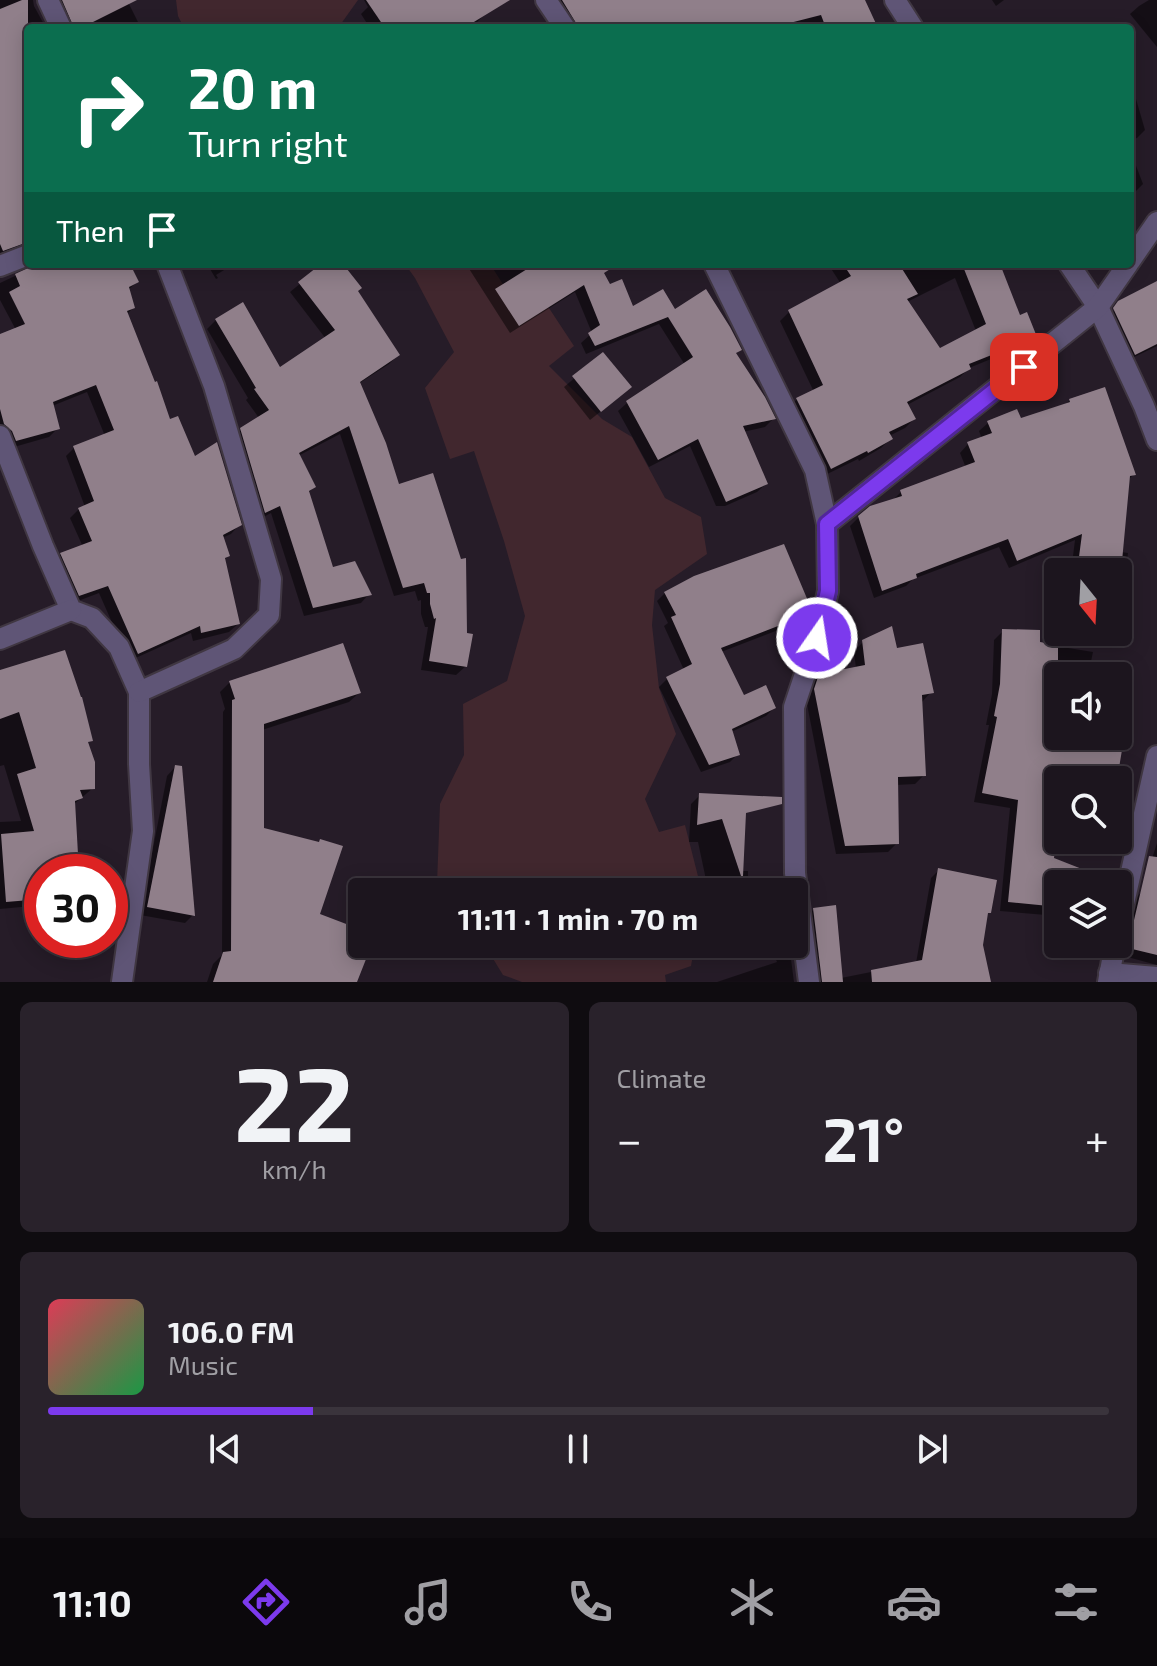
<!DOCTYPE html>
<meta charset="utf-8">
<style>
body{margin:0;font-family:"Exo 2",sans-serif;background:#29222b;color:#f1f3f6;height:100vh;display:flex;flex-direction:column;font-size:30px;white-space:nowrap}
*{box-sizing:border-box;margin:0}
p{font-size:26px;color:#a09fa4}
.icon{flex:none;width:44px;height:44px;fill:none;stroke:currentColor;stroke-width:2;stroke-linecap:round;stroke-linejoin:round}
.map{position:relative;height:982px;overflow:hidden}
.drawer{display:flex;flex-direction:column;gap:20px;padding:20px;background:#0f0c10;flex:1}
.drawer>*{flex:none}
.banner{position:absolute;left:24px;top:24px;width:1110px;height:244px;border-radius:8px;box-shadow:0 4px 20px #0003,0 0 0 2px #3a343c;background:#0b6e4f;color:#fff;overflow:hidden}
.needle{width:52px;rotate:162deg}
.controls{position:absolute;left:1044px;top:558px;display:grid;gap:16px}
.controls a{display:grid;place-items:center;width:88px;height:88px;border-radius:8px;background:#1c151e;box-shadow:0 4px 20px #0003,0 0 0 2px #3a343c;font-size:40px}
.speed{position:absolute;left:24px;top:854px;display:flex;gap:16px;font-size:40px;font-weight:700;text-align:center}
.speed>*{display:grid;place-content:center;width:104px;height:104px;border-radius:50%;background:#1c151e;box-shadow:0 4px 20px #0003,0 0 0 2px #3a343c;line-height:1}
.speed .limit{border:12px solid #d22;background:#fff;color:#111}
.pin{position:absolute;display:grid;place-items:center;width:68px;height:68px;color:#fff;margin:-34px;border-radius:16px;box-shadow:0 4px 12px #0006}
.me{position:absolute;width:88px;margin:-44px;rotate:13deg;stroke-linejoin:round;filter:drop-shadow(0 0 6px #0008)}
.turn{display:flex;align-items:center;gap:28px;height:168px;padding:0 32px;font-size:36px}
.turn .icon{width:104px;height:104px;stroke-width:2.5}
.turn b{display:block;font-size:56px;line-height:68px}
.then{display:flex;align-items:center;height:76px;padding:0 32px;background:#0003;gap:16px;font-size:30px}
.big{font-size:60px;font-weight:700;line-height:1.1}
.drawer .card{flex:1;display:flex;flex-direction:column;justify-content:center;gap:12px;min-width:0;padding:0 28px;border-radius:12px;background:#29222b}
.drawer .dial{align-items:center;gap:0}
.dial b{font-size:104px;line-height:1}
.song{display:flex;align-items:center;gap:24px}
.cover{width:96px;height:96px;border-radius:12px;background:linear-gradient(135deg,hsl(350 70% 55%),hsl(140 70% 35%))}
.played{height:8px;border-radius:4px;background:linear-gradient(90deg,#7c3aed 25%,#3a343c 25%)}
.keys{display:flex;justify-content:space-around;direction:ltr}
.heat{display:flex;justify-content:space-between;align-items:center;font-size:44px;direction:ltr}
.drawer .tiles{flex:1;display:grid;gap:20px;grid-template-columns:1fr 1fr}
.card:last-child{grid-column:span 2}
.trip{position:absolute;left:348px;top:878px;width:460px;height:80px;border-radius:8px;background:#1c151e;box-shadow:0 4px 20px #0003,0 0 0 2px #3a343c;font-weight:700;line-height:80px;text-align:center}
.dock{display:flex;height:128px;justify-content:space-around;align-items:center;background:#0b080c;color:#a09fa4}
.dock .icon{width:56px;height:56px}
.dock .active{color:#7c3aed}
.dock b{font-size:36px;color:#f1f3f6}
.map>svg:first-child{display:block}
</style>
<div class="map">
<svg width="1157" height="982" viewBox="0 0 1157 982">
<rect width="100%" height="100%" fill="#261c28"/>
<g fill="#41272e">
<path d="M 176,0 L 358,0 L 338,28 L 184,28 L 178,16 Z"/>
<path d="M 405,264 L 490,264 L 506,289 L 545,302 L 574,346 L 549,366 L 602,419 L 632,437 L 665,498 L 701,517 L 707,554 L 655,590 L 652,625 L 659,688 L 676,734 L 645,799 L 659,832 L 685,825 L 702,892 L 444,892 L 437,884 L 440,804 L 464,755 L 463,704 L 507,681 L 525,616 L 504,541 L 474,451 L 450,459 L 425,388 L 454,352 L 415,278 Z"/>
<path d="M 484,944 L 695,944 L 691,966 L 665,975 L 666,982 L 522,982 L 503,975 Z"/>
</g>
<g fill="#0007" fill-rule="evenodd">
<path d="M 0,0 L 33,0 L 34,6 L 46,28 L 28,28 L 28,254 L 0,256 Z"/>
<path d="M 49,0 L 127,0 L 141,28 L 63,28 Z"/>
<path d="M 364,0 L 478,0 L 486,13 L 477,22 L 466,28 L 370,28 L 361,14 L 368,7 Z"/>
<path d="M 546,0 L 863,0 L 876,28 L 565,28 Z"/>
<path d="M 992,0 L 1004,0 L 996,6 Z"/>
<path d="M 1149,0 L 1157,0 L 1157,47 L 1130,14 L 1139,6 Z"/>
<path d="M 1136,99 L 1145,130 L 1137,138 L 1130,140 L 1130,100 Z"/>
<path d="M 1130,150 L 1143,184 L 1135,192 L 1130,194 Z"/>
<path d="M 32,264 L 128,264 L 137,282 L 128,290 L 133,308 L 126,315 L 169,422 L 239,525 L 231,534 L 222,538 L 228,556 L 224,560 L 238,624 L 229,632 L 193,641 L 191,633 L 129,661 L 99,593 L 70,604 L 53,563 L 61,554 L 83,547 L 70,518 L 79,509 L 85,507 L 66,456 L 74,448 L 105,436 L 87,392 L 52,406 L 58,428 L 49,437 L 7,449 L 0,436 L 0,337 L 16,330 L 0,300 L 0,283 L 32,268 Z"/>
<path d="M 207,264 L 234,264 L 216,275 L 218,278 L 216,279 Z"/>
<path d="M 324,264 L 340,264 L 356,291 L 398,355 L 389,364 L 358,384 L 466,666 L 456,675 L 421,670 L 428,627 L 425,627 L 421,614 L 421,600 L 418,601 L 415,591 L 394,596 L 340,434 L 298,456 L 314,487 L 308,493 L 331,569 L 369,594 L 361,603 L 304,616 L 271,513 L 256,521 L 232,439 L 241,430 L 259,418 L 246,400 L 248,398 L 207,329 L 216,320 L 280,370 L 326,339 L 290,292 Z"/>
<path d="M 466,264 L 596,264 L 609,286 L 632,309 L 674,312 L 734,355 L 773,419 L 765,427 L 743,432 L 766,484 L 757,492 L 725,506 L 716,506 L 690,446 L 649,467 L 618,411 L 627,403 L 685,365 L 659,324 L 586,354 L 581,343 L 592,333 L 575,292 L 510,333 Z"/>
<path d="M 828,264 L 998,264 L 1019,317 L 1034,336 L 1025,345 L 969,368 L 960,377 L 907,405 L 914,419 L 905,428 L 889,436 L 890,439 L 881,448 L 859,461 L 858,459 L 821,477 L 788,409 L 797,399 L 814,392 L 780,321 L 789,312 L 841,284 ZM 955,278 L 976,331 L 939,351 L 907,302 Z"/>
<path d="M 1157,282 L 1157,346 L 1126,361 L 1109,318 L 1117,306 Z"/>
<path d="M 603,354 L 620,396 L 590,420 L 564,387 Z"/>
<path d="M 1070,400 L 1134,474 L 1127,481 L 1121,552 L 1128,553 L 1123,599 L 1118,604 L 1118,572 L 1071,572 L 1075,540 L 1009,568 L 999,547 L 913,579 L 906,586 L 874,598 L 850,526 L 859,517 L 892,501 L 901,492 L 966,468 L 960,453 L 968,444 L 982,439 L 979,431 L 988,423 L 1020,421 L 1064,406 Z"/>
<path d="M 665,593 L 807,613 L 799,622 L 721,652 L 743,698 L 774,708 L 766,716 L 731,732 L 738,754 L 730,762 L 701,772 L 659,687 L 667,679 L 684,670 L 664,626 L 668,623 L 657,601 Z"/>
<path d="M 1003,631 L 1038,643 L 1093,652 L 1088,676 L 1058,676 L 1058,736 L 1075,736 L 1075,739 L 1115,780 L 1058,780 L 1058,817 L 1052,860 L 1113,884 L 1058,884 L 1058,916 L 1000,911 L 1010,808 L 974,802 L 989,725 L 986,725 L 992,694 L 994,640 Z"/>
<path d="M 863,642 L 895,651 L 931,692 L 922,702 L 924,775 L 915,784 L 896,785 L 897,843 L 888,852 L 836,854 L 806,699 L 810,686 L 820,676 L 856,669 L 854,651 Z"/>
<path d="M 0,672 L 90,740 L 86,744 L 93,788 L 73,805 L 77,872 L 42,872 L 40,898 L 32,906 L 0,909 L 0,822 L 21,821 L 4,765 L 0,766 Z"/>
<path d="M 230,682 L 359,693 L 349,702 L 262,730 L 262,830 L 318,915 L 362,932 L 362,944 L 370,944 L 355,982 L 207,982 L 213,964 L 222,955 L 223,712 L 225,709 L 220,692 Z"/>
<path d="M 175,767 L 193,915 L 185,923 L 140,915 L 167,776 Z"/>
<path d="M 1118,794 L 1126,798 L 1118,816 Z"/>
<path d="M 700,795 L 745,797 L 741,871 L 748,871 L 748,892 L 706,892 L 705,875 L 698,842 L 689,842 L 691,804 Z"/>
<path d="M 1157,843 L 1157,965 L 1120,955 L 1132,902 L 1141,893 Z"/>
<path d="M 939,870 L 985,916 L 981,945 L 989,982 L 814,982 L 805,918 L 813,910 L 841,978 L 916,963 L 931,878 Z"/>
<path d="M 769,944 L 778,944 L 783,956 L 782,944 L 789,944 L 794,982 L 717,982 L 777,962 Z"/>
</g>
<g fill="#907f8a">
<path d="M 22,0 L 28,0 L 28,242 L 3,251 L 0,244 L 0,9 Z"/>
<path d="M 62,0 L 137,0 L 81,28 L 74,28 Z"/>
<path d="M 366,0 L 510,0 L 464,28 L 385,28 Z"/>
<path d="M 562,0 L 865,0 L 878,28 L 826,28 L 821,15 L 770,28 L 579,28 Z"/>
<path d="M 37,264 L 130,264 L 139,282 L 129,287 L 135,308 L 127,311 L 155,382 L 157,381 L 170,419 L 178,416 L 195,456 L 217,442 L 242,525 L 223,535 L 230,556 L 225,558 L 240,624 L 201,633 L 200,626 L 138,654 L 108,586 L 79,596 L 60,553 L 92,541 L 78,508 L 94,501 L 73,446 L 114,430 L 96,385 L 53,402 L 60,429 L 16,441 L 12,431 L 4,424 L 0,409 L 0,334 L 25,324 L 9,292 L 20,286 L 15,274 Z"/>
<path d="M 321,264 L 343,264 L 362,288 L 358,291 L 400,355 L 360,382 L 386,443 L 399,484 L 433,473 L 461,559 L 466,558 L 467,633 L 473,634 L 467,667 L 429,661 L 436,618 L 434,619 L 430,604 L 430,593 L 427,593 L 424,583 L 403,588 L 349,426 L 299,453 L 316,487 L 309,491 L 333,567 L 355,561 L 372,595 L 313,608 L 280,506 L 265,513 L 240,428 L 269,410 L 254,389 L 256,388 L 215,319 L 243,302 L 280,367 L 335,330 L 298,282 Z"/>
<path d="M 535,264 L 618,264 L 604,273 L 610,284 L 622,279 L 633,306 L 663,289 L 675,309 L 706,289 L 730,327 L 742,350 L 736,353 L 765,397 L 776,419 L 743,426 L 768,484 L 726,502 L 698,439 L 658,460 L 626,401 L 693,357 L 668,317 L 595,346 L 588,333 L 600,325 L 584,285 L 519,326 L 495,289 Z"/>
<path d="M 843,264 L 899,264 L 918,294 L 907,299 L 940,348 L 986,324 L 962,264 L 1000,264 L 1020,315 L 1027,312 L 1037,337 L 969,364 L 971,369 L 907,402 L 916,419 L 889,432 L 893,439 L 868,453 L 867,451 L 831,469 L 796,398 L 823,385 L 788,310 L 851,276 Z"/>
<path d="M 1157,281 L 1157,344 L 1135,355 L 1113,308 L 1118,301 Z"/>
<path d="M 603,352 L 632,387 L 601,412 L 572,376 Z"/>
<path d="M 1105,387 L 1136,475 L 1130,476 L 1121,572 L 1077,572 L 1082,534 L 1017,561 L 1008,539 L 916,574 L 917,578 L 882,591 L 858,516 L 870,506 L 902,496 L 900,490 L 975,462 L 967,442 L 992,433 L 987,421 L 1017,409 L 1021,418 L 1070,402 L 1069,399 Z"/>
<path d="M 784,544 L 811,608 L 809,614 L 721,648 L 744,695 L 766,685 L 776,708 L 732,729 L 740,755 L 709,765 L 666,677 L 692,664 L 671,617 L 676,615 L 664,592 L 694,576 Z"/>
<path d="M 892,626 L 897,648 L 923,643 L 934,693 L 922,695 L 926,776 L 898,777 L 899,844 L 845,846 L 814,689 L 819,674 L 865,665 L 862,640 Z"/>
<path d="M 1002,629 L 1040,630 L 1040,642 L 1058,645 L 1058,736 L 1072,736 L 1123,744 L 1117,780 L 1058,780 L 1058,822 L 1054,858 L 1115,882 L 1115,884 L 1052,884 L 1049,906 L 1008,902 L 1018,800 L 982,793 L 997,717 L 994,716 L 1000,684 Z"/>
<path d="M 343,643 L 361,693 L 264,724 L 264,828 L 319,842 L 320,839 L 343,846 L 320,914 L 362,930 L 362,944 L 372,944 L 357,982 L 213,982 L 223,952 L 231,951 L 232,700 L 235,699 L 229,681 Z"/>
<path d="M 65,650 L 81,697 L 82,697 L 93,741 L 88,742 L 95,762 L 95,789 L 80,790 L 83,798 L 75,801 L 79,872 L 42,872 L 42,899 L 6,902 L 1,834 L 34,831 L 17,774 L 36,768 L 19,712 L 0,719 L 0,670 Z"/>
<path d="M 175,765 L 182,766 L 195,916 L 147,907 Z"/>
<path d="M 699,793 L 782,797 L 782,804 L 746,813 L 743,876 L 741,876 L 722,819 L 697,825 Z"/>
<path d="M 1149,856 L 1157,857 L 1157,955 L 1128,948 L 1127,939 L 1131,933 Z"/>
<path d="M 938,868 L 997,880 L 991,913 L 988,913 L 983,945 L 991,982 L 872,982 L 871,970 L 922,960 Z"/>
<path d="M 836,905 L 843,982 L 822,982 L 813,908 Z"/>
</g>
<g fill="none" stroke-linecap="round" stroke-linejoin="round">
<g stroke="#403742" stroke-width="24">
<g id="minor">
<path d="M 48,0 L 61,28"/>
<path d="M 546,0 L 565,28"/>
<path d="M 895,0 L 913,28"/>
<path d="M 1130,261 L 1157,222"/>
<path d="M 714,264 L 815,470 L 827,524 L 828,591 L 817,638 L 794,707 L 795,873 L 809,982"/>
<path d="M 1069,264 L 1098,307 L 1144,406 L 1157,440"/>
<path d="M 0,266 L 28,255"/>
<path d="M 0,436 L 43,546 L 71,610 L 92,618 L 119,647 L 139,692 L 139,764 L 143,831 L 122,982"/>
<path d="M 827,524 L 1098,307 L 1128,264"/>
<path d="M 0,639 L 71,610"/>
<path d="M 139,692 L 234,649 L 269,615 L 271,579 L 214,386 L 167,264"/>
<path d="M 1118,930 L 1157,756"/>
<path d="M 1109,973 L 1157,977"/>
<path d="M 1108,982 L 1115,944"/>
</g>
</g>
<use href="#minor" stroke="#5f5576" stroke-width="20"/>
</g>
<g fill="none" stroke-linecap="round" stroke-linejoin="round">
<g stroke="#51269a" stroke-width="20">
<path id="route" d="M 817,638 L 828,591 L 827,524 L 1024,367"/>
</g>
<use href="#route" stroke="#7c3aed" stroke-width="14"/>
</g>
</svg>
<div class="controls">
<a><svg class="needle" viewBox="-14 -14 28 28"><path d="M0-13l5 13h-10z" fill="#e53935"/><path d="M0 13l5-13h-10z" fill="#a09fa4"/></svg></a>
<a><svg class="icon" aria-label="sound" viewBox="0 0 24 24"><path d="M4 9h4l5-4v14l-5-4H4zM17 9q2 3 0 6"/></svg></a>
<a><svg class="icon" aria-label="search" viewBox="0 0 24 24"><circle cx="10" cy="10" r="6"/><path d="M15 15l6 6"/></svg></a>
<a><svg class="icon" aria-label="layers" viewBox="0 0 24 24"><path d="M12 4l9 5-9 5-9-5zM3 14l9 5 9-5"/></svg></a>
</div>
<div class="speed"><div class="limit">30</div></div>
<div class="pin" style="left:1024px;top:367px;background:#d93025"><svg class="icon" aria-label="arrive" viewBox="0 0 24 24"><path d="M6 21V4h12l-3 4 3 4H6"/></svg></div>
<svg class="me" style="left:817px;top:638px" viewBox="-20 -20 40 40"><circle r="17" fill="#7c3aed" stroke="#fff" stroke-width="3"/><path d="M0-11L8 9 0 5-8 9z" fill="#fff"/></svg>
<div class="trip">11:11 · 1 min · 70 m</div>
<div class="banner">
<div class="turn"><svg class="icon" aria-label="right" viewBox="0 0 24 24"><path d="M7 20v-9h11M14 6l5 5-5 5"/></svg><div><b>20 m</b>Turn right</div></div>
<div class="then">Then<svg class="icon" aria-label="arrive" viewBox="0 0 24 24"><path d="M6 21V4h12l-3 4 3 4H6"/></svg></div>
</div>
</div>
<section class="drawer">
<div class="tiles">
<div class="card dial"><b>22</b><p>km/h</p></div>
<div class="card"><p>Climate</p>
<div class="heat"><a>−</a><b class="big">21°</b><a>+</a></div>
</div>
<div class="card">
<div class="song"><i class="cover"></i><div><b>106.0 FM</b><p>Music</p></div></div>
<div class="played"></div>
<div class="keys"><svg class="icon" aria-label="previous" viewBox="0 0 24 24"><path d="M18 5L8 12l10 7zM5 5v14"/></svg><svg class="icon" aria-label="pause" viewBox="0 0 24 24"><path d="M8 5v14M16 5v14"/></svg><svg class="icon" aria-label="next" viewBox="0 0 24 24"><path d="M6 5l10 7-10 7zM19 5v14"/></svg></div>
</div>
</div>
</section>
<nav class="dock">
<b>11:10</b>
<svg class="icon active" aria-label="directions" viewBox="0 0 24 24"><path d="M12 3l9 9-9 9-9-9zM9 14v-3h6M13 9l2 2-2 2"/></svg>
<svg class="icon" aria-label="music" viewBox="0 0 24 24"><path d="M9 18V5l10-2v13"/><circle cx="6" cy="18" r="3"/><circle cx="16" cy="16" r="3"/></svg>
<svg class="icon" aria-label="phone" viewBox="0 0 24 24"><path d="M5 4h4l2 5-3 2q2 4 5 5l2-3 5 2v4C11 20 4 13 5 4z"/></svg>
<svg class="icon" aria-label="climate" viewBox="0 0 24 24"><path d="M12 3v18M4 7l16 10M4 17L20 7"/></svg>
<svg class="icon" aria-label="car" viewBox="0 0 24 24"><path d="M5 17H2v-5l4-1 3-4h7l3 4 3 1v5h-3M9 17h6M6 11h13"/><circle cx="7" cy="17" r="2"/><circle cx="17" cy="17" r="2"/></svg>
<svg class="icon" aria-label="filters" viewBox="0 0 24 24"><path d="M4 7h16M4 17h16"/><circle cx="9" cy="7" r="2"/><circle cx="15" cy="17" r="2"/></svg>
</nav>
